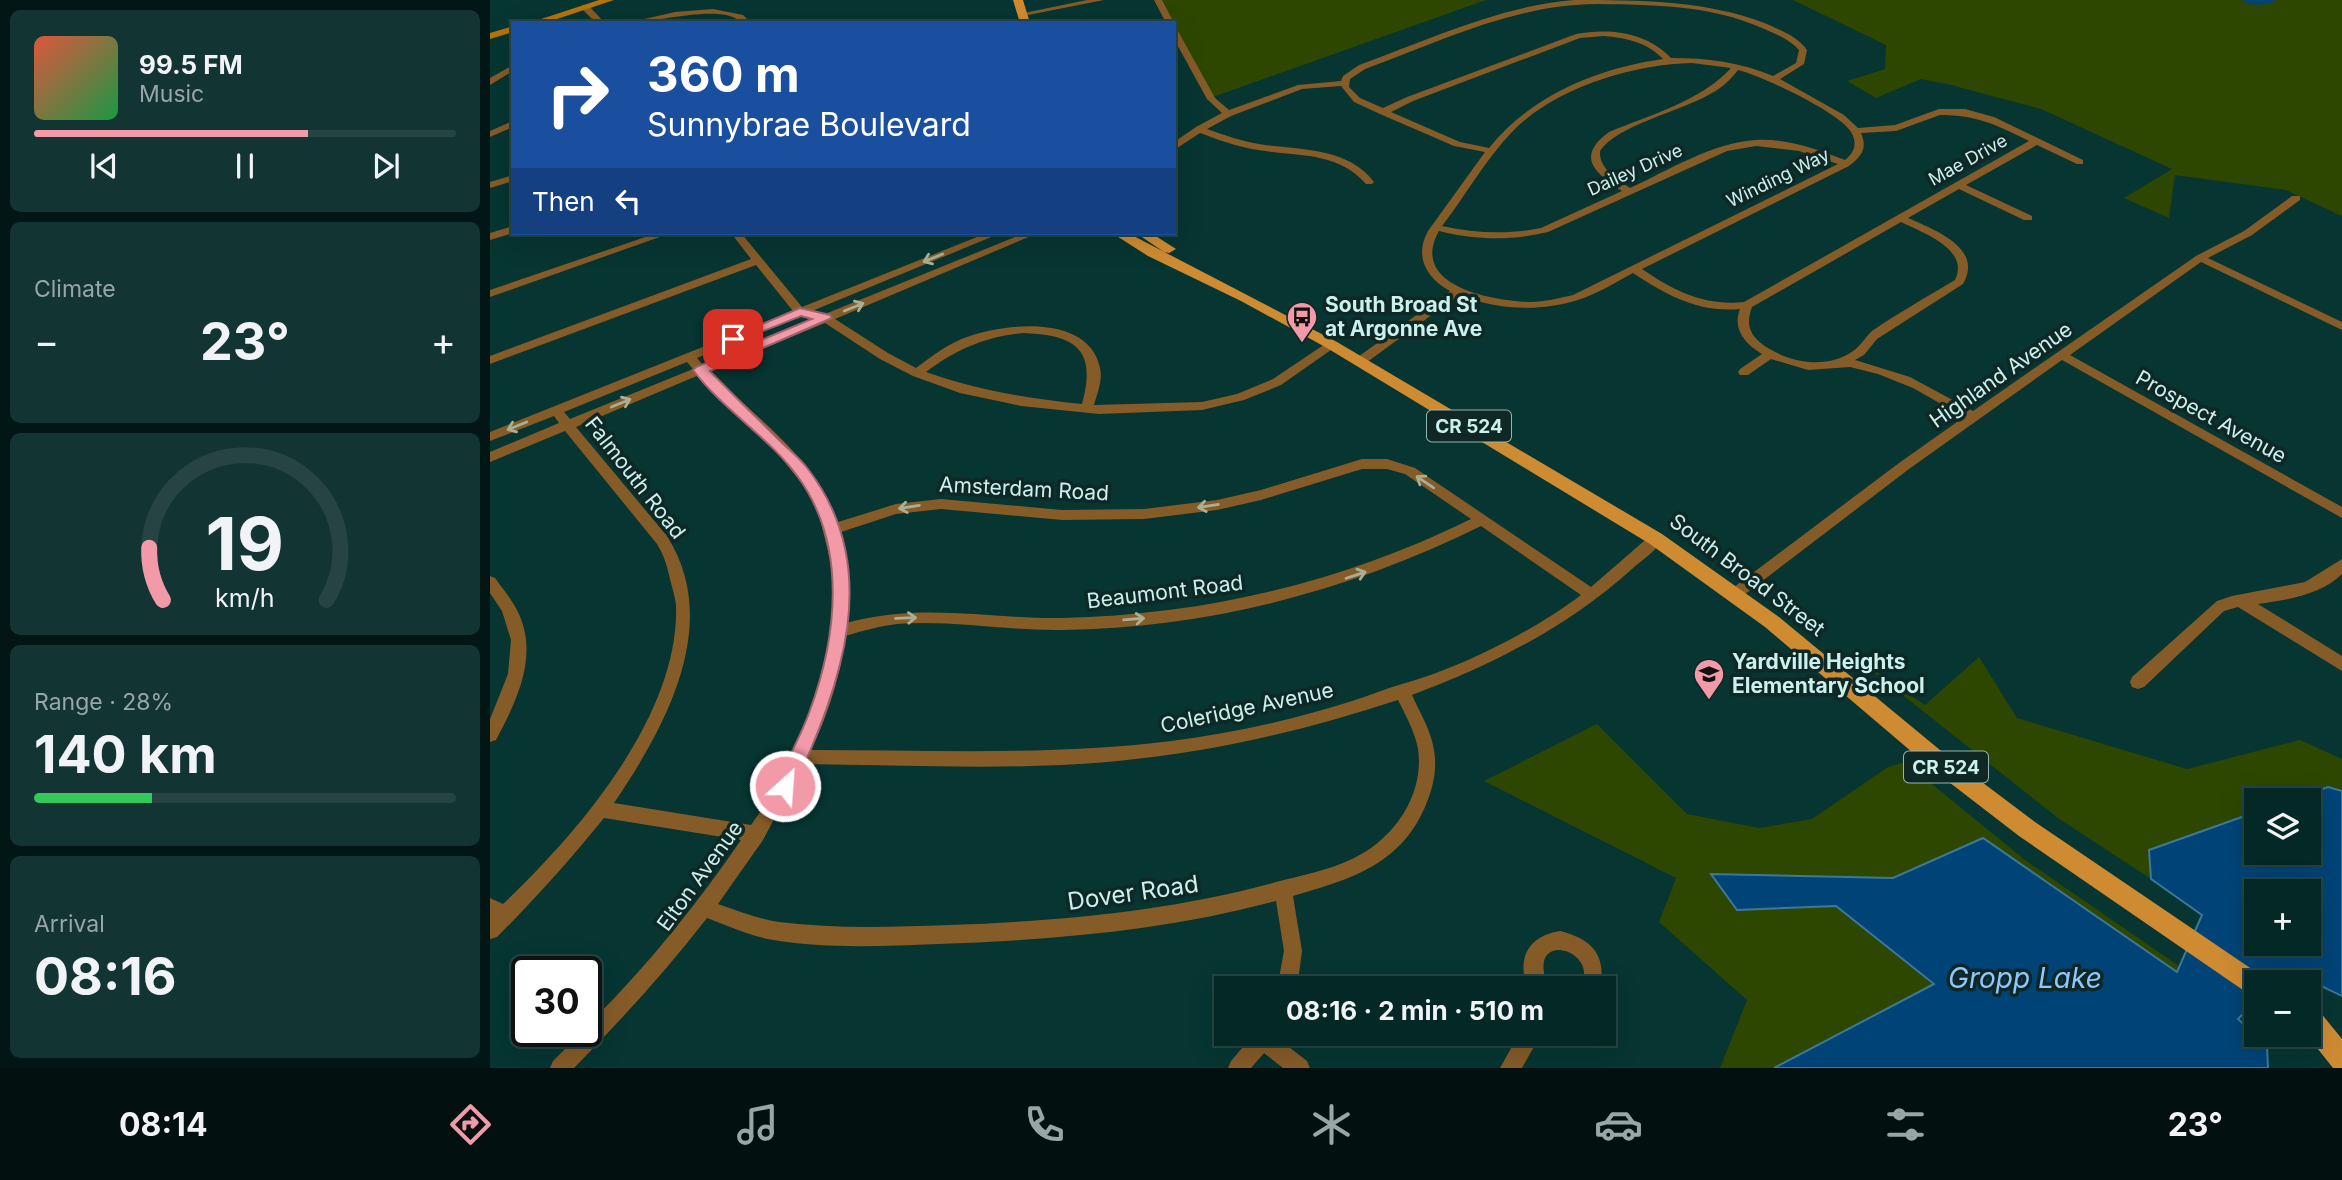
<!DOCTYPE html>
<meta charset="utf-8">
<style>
body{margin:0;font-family:Inter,sans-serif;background:#123432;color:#f1f3f6;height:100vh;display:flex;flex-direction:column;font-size:26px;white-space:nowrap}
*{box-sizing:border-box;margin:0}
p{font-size:23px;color:#97a6a7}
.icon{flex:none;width:38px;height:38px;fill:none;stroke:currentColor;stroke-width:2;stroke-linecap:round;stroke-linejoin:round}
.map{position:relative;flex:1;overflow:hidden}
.panel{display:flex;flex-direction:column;gap:10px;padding:10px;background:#021615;width:490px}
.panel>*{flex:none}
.hud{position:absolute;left:21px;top:21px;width:665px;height:214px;border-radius:0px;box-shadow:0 7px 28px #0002,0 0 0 2px #254443;background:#1a4fa0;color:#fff;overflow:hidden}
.controls{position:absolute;left:1754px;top:788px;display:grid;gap:14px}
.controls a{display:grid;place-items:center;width:77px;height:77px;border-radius:0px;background:#042826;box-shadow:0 7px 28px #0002,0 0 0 2px #254443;font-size:35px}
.speed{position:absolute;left:21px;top:956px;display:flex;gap:14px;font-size:35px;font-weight:700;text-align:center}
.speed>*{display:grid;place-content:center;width:91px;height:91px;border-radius:50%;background:#042826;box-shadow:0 7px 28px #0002,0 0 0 2px #254443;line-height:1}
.speed .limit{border:4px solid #111;border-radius:10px;background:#fff;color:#111}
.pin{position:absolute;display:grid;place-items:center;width:60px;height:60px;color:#fff;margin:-30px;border-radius:14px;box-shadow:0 4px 10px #0006}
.me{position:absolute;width:77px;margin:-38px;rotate:26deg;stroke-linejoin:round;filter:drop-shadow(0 0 5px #0008)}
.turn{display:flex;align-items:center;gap:24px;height:147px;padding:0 21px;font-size:32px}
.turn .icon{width:91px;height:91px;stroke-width:2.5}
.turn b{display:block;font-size:49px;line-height:60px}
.then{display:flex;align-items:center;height:66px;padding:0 21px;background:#0003;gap:14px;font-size:26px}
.big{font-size:52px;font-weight:700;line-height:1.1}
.panel .tile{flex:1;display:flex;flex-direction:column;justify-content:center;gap:10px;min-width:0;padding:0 24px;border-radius:10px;background:#123432}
.panel .dial{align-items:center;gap:0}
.dial svg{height:182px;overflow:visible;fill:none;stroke:#254443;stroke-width:7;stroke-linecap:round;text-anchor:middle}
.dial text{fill:#f1f3f6;stroke:none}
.song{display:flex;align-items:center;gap:21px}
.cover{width:84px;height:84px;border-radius:10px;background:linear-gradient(135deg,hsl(10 70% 55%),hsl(140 70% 35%))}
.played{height:7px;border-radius:4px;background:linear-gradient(90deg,#f39aa9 65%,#254443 65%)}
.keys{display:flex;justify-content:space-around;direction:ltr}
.heat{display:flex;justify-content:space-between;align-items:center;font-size:38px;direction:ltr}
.charge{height:10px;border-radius:5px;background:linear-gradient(90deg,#34c759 28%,#254443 0)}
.trip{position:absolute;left:724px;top:976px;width:402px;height:70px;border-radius:0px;background:#042826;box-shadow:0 7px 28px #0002,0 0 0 2px #254443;font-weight:700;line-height:70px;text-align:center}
.tab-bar{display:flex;height:112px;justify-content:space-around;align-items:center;background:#02100f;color:#97a6a7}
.tab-bar .icon{width:49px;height:49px}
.tab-bar .on{color:#f39aa9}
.tab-bar b{font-size:32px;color:#f1f3f6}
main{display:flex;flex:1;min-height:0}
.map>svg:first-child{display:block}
</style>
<main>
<section class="panel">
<div class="tile">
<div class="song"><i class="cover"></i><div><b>99.5 FM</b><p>Music</p></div></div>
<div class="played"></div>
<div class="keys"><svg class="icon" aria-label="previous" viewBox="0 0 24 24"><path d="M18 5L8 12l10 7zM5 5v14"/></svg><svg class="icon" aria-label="pause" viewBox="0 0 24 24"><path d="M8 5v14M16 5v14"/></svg><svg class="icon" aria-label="next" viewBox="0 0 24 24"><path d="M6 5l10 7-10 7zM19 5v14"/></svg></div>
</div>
<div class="tile"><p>Climate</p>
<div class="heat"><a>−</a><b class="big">23°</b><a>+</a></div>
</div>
<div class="tile dial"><svg viewBox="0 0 100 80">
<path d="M14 69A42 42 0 1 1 86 69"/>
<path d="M14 69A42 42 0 0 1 8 46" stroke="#f39aa9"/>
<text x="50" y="56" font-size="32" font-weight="700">19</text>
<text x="50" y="72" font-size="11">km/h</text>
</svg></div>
<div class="tile"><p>Range · 28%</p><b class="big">140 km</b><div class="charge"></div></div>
<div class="tile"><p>Arrival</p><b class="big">08:16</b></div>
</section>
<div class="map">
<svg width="1852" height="1068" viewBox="0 0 1852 1068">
<rect width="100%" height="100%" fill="#063532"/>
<g fill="#2d4700">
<path d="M 666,0 L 996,0 L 720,98 L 684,32 L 684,23 L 679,23 Z"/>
<path d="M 1303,0 L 1852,0 L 1852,216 L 1796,190 L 1685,175 L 1679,218 L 1634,198 L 1682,169 L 1551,109 L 1461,85 L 1431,79 L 1386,98 L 1357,81 L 1395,69 L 1396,45 Z"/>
<path d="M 1362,655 L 1435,705 L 1489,657 L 1527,718 L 1697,769 L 1810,740 L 1852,759 L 1852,791 L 1838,787 L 1802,800 L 1766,800 L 1766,812 L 1659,850 L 1661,879 L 1568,818 Z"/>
<path d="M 1107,724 L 1197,814 L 1269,828 L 1322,819 L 1398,767 L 1415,762 L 1535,860 L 1689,966 L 1687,972 L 1493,838 L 1403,878 L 1222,874 L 1247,910 L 1346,906 L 1445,984 L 1284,1068 L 1230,1068 L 1257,1000 L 1169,922 L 1186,878 L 994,781 Z"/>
</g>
<path fill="#047" stroke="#3d789a" stroke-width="2" fill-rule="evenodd" d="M 1838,787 L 1852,791 L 1852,996 L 1798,970 L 1786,982 L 1766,982 L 1766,1001 L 1748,1019 L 1777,1045 L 1778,1068 L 1284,1068 L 1444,984 L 1346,906 L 1247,910 L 1221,874 L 1403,878 L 1493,838 L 1687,972 L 1712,915 L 1661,879 L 1659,850 L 1766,812 L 1766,852 L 1818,852 L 1818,800 L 1802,800 ZM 1766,891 L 1818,891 L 1818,943 L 1766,943 Z"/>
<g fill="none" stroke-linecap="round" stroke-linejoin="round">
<path fill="#047" fill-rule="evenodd" d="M 1752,0 L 1786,0 C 1778,6 1760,6 1752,0 Z"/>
<g fill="#855b28" fill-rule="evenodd">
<path d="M 597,0 L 614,0 L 533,16 L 529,14 Z"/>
<path d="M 664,0 L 672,0 L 684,23 L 676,23 Z"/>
<path d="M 1084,0 C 1149,0 1216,0 1277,24 C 1292,31 1307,36 1317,50 L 1314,64 L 1290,79 L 1354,115 L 1368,128 L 1405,125 L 1449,109 L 1475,109 L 1504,117 L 1593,160 L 1593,164 L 1587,164 L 1547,145 L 1476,185 L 1542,216 L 1542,220 L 1534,220 L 1469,189 L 1418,218 C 1445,230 1494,248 1473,284 L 1387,339 L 1374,355 L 1365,360 L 1420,377 L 1483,411 L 1706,256 L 1754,231 L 1802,196 L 1810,196 L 1810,200 L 1762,235 L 1718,258 L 1852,322 L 1852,330 L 1711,262 L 1580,355 L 1852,507 L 1852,518 L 1572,360 L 1419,469 L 1250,598 L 1240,598 L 1238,594 L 1240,590 L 1409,463 L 1474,417 L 1423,388 L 1388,374 L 1360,367 L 1318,370 L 1281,359 L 1258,375 L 1250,375 L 1248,372 L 1250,369 L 1272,354 C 1255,344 1242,329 1250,309 C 1209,313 1176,295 1143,273 C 1126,282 1107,294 1088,300 C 1049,312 1007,310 969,295 L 873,365 L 865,365 L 863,362 L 865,359 L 960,291 C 936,278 924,256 938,231 L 995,152 L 964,146 L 890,114 L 864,102 L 851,86 L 812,89 L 741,116 L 717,129 C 734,135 751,141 769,144 C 810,151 856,146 884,182 L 882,184 L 876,184 C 847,151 808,157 768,150 C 748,147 729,140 710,133 L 684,150 L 684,142 L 706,127 L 732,113 L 717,99 L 684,39 L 684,29 L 688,31 L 725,98 L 739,110 L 808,85 L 851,81 L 853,76 L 869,65 C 938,40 1009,6 1084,0 ZM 1108,4 C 1165,5 1220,5 1272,28 C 1286,34 1299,39 1309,50 L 1306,63 L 1283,76 C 1250,62 1217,58 1181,58 C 1156,32 1120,28 1086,34 L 917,97 L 893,108 L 870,98 L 859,87 L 860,79 L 875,69 C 951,41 1026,4 1108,4 ZM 1114,36 C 1136,38 1157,42 1173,59 C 1108,68 1040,96 999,148 L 970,142 L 901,112 L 923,101 L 1090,38 ZM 1202,63 L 1241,68 C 1211,101 1160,115 1119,132 C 1085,157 1105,173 1132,191 L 1051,228 C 1018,235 985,233 952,226 C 976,195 995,160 1022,132 C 1064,88 1143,64 1202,63 ZM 1248,70 C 1272,76 1349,112 1361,132 C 1368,144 1364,153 1355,160 C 1327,149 1296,138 1266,140 C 1224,142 1177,171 1140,188 C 1126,178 1109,169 1110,151 C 1127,125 1192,111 1220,94 C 1232,88 1240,80 1248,70 ZM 1450,115 C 1487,115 1507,125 1539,141 L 1254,302 C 1214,306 1184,291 1152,269 L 1359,166 C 1371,156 1378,149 1371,133 L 1406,131 ZM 1266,146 L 1309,151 L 1348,164 L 1083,295 C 1069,298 1055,302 1040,302 C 1003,301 918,286 949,231 C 986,240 1020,241 1058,232 L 1237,151 ZM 1411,222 C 1433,233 1480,249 1465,280 C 1437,297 1408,313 1382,331 C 1375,337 1371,346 1363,351 C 1337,370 1298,363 1272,344 C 1259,334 1256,323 1262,307 Z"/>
<path d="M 92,5 L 98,5 L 115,23 L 106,23 L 92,9 Z"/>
<path d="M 223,9 L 253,15 L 261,23 L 252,23 C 233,2 165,23 137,23 L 185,12 Z"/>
<path d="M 23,65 L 23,71 L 0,85 L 0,78 Z"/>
<path d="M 23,121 L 23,127 L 0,137 L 0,131 Z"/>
<path d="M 23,175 L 23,181 L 0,188 L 0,182 Z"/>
<path d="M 23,226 L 23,233 L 0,240 L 0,233 Z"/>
<path d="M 167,233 L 181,233 L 0,297 L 0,290 Z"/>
<path d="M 241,233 L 251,233 L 312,307 L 497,233 L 511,233 L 322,311 L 335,314 L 535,233 L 548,233 L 345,319 L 398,353 L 426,368 C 442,356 459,343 477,337 C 515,323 599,314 610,368 C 613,380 607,394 604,405 L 712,402 L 747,394 L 783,379 L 838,342 L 846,342 L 848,345 L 791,385 L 754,400 L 712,410 L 609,414 L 531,406 L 470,393 L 423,376 L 390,359 L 335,323 L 219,371 C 263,416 329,459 345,523 L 406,504 L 451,499 L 572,510 L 654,509 L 727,500 L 771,490 L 872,459 L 897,459 L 925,468 L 1101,587 L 1161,535 L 1171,535 L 1173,539 C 1166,551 1152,560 1142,569 C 1078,627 1002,665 922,695 C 930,713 941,730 944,750 C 947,767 944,785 937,802 C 913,864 862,879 803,896 L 812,951 L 807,989 L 787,989 L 794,951 L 786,901 C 675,931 562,940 448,944 C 393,946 337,949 283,940 C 260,936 239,926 217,918 C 176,971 131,1020 84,1068 L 60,1068 L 63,1061 L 93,1031 L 96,1031 L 96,1027 C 154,970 205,907 251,840 L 114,818 C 80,860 45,899 7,937 L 0,939 L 0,898 L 13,904 C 88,833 190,715 186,605 C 185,597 182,587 180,579 C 177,566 174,555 167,544 L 75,431 L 0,462 L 0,452 L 69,423 L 64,416 L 0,441 L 0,432 L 303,311 L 266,265 L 0,364 L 0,356 L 261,259 ZM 311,316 L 324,319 L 213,365 L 207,358 ZM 533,333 C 586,335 607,349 592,404 C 536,398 490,391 436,372 C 467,349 495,337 533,333 ZM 197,362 L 203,369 L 80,419 L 74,412 ZM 209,375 L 286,451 L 317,490 L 328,510 L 345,581 L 338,657 L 312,734 L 273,808 L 261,825 L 124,803 C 175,728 233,624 177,536 L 86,427 ZM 872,469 L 897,469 L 915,474 L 981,519 C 853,582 715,615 572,618 C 497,619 432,602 356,623 L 360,581 L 348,533 L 406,514 L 451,509 L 572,520 L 654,519 L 727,510 L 771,500 ZM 991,526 L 1091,595 C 1044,631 968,669 912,684 C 895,689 878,696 862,701 C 803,720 742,733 681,741 C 561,756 441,750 321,750 C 337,718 352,671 355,636 C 372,631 390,626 407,624 C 462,620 517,631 572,630 C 718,628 860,591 991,526 ZM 908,700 C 916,716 925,732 928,749 C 933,783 917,817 892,839 C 864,865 826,872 790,881 C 682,911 571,921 459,925 C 402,927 345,929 289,922 C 268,919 248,911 228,904 L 273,840 L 313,764 C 418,765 523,771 628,761 C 724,752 817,730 908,700 Z"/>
<path d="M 1852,559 L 1852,574 C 1831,595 1796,600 1768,604 L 1852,656 L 1852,671 L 1748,607 L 1734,611 L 1654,687 L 1648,689 L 1642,687 L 1640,682 L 1642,677 L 1727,601 L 1742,596 L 1815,582 Z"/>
<path d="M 0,576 L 5,578 C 16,593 28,607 33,625 C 45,665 24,706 6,740 L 0,742 L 0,719 L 18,674 L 21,640 L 12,611 L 0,593 Z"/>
<path d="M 1070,931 C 1102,939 1117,955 1110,989 L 1090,989 C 1092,983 1094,977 1094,972 C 1092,945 1036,935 1059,989 L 1038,989 C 1026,959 1038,936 1070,931 Z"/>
<path d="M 764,1034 L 787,1034 L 786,1037 L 817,1061 L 820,1068 L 793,1068 L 774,1053 L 761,1068 L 738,1068 L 741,1061 Z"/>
<path d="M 1029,1034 L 1051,1034 L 1032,1068 L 1010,1068 Z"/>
</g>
<g fill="#b6730a" fill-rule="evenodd">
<path d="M 109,0 L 124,0 L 55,23 L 39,23 Z"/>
<path d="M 23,26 L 23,32 L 0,39 L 0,33 Z"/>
</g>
<g fill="#cf8b32" fill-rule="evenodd">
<path d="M 523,0 L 533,0 L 540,23 L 530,23 Z"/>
<path d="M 622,233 L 638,233 L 847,342 L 1172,534 L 1289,617 L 1456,755 L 1545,822 L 1775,978 L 1776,982 L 1766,982 L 1766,999 L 1529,836 L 1442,769 L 1275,627 L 1160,544 L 837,348 L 751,301 L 658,256 Z"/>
<path d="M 646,233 L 661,233 L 686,249 L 679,253 L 674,252 Z"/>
<path d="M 1821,1009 L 1830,1012 L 1852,1039 L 1852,1068 L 1843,1068 L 1816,1034 L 1818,1034 L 1818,1010 Z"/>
</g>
</g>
<defs><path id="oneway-shaft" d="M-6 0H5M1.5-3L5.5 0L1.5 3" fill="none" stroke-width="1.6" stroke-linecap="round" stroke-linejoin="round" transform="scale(1.75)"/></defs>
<g stroke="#acae94">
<use href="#oneway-shaft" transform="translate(443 258) rotate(158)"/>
<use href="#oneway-shaft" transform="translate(364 307) rotate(-22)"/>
<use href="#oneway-shaft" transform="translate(131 403) rotate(-22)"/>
<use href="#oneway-shaft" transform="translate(27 426) rotate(158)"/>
<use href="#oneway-shaft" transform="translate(935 482) rotate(-146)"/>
<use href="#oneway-shaft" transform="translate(718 506) rotate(171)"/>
<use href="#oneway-shaft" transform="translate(419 507) rotate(171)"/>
<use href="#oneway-shaft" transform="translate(866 575) rotate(-18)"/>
<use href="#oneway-shaft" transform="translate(416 618) rotate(-2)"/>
<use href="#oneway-shaft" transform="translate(644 619) rotate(-5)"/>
</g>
<path fill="#f39aa9" stroke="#9e646e" stroke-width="2" d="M 310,308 L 340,315 L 342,318 L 220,371 C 242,394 265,416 288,439 C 298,449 310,458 318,469 C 395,569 350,685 305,786 L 302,793 L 295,795 L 288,793 L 285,786 C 296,762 310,738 319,713 C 347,638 358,546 308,477 C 279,437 233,410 203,370 L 206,367 L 322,319 L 311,316 L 243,343 L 237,339 Z"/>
<defs>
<g id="bus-pin" transform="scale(1.575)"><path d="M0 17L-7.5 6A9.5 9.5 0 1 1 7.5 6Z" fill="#f39aa9" stroke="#0f2826"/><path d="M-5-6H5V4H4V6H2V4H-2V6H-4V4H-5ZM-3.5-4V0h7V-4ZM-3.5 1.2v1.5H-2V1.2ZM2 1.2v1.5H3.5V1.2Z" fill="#111"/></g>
<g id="school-pin" transform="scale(1.575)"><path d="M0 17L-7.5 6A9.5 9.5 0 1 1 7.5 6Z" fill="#f39aa9" stroke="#0f2826"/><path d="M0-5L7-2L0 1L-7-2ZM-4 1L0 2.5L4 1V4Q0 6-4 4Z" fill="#111"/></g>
</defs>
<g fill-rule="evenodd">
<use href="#bus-pin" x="812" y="317"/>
<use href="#school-pin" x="1219" y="674"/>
</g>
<g text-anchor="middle" stroke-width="7" stroke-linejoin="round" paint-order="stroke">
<g font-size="18" fill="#cbf1ed" stroke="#0f2826">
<text transform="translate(1478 160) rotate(-29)" y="6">Mae Drive</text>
<text transform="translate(1145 170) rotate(-24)" y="6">Dailey Drive</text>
<text transform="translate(1288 178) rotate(-26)" y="6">Winding Way</text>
</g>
<g fill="#0f2826" stroke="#93b5b1" stroke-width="2">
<rect x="937" y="410.5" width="84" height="31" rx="5"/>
<rect x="1414" y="751.5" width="84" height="31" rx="5"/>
</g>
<g font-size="19" font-weight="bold" fill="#cbf1ed">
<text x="979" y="433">CR 524</text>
<text x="1456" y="774">CR 524</text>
</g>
<g font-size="21" font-weight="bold" fill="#cbf1ed" stroke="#0f2826" text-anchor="start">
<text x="835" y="312">South Broad St<tspan x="835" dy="24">at Argonne Ave</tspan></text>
<text x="1242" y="669">Yardville Heights<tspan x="1242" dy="24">Elementary School</tspan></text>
</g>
<g font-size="21" fill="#cbf1ed" stroke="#0f2826">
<text transform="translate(1511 375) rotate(-35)" y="7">Highland Avenue</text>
<text transform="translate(1721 417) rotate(29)" y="7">Prospect Avenue</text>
<text transform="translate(145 478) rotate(52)" y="7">Falmouth Road</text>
<text transform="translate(534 489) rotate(3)" y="7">Amsterdam Road</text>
<text transform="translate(1257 575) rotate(37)" y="7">South Broad Street</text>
<text transform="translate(675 592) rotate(-7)" y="7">Beaumont Road</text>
<text transform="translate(757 708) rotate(-12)" y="7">Coleridge Avenue</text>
<text transform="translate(210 876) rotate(-54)" y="7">Elton Avenue</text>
</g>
<g font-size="24" fill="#cbf1ed" stroke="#0f2826">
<text transform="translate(643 893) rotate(-8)" y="8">Dover Road</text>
</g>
<g font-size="28" font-style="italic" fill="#8fc6fd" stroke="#0f2826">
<text x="1535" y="988">Gropp Lake</text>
</g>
</g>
</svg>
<div class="controls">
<a><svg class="icon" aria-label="layers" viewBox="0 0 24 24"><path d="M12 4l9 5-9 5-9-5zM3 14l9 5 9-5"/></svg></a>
<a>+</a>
<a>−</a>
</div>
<div class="speed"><div class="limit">30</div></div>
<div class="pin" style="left:243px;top:339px;background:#d93025"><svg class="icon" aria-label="arrive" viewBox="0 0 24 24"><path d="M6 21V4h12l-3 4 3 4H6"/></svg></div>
<svg class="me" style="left:295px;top:786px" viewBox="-20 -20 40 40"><circle r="17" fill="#f39aa9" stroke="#fff" stroke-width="3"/><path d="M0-11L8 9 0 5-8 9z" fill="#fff"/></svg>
<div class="trip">08:16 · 2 min · 510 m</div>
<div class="hud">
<div class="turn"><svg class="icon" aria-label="right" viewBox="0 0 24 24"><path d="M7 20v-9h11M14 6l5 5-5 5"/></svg><div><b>360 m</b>Sunnybrae Boulevard</div></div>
<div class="then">Then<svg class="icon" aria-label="left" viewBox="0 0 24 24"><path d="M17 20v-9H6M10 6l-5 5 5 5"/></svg></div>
</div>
</div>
</main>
<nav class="tab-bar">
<b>08:14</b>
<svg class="icon on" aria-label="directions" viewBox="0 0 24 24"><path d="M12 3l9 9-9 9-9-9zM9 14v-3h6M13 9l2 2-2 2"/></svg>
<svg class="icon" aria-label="music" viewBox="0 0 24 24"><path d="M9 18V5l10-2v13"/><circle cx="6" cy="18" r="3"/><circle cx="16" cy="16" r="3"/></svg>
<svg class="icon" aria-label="phone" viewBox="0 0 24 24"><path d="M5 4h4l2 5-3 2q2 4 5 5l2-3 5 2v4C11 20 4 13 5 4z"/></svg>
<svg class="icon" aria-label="climate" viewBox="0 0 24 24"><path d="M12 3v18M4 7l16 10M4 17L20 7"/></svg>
<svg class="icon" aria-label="car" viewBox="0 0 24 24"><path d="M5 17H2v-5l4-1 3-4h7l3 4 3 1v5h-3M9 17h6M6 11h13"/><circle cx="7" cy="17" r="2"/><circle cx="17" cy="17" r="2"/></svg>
<svg class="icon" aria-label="filters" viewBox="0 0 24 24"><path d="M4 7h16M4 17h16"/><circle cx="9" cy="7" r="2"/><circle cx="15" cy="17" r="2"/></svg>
<b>23°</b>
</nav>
